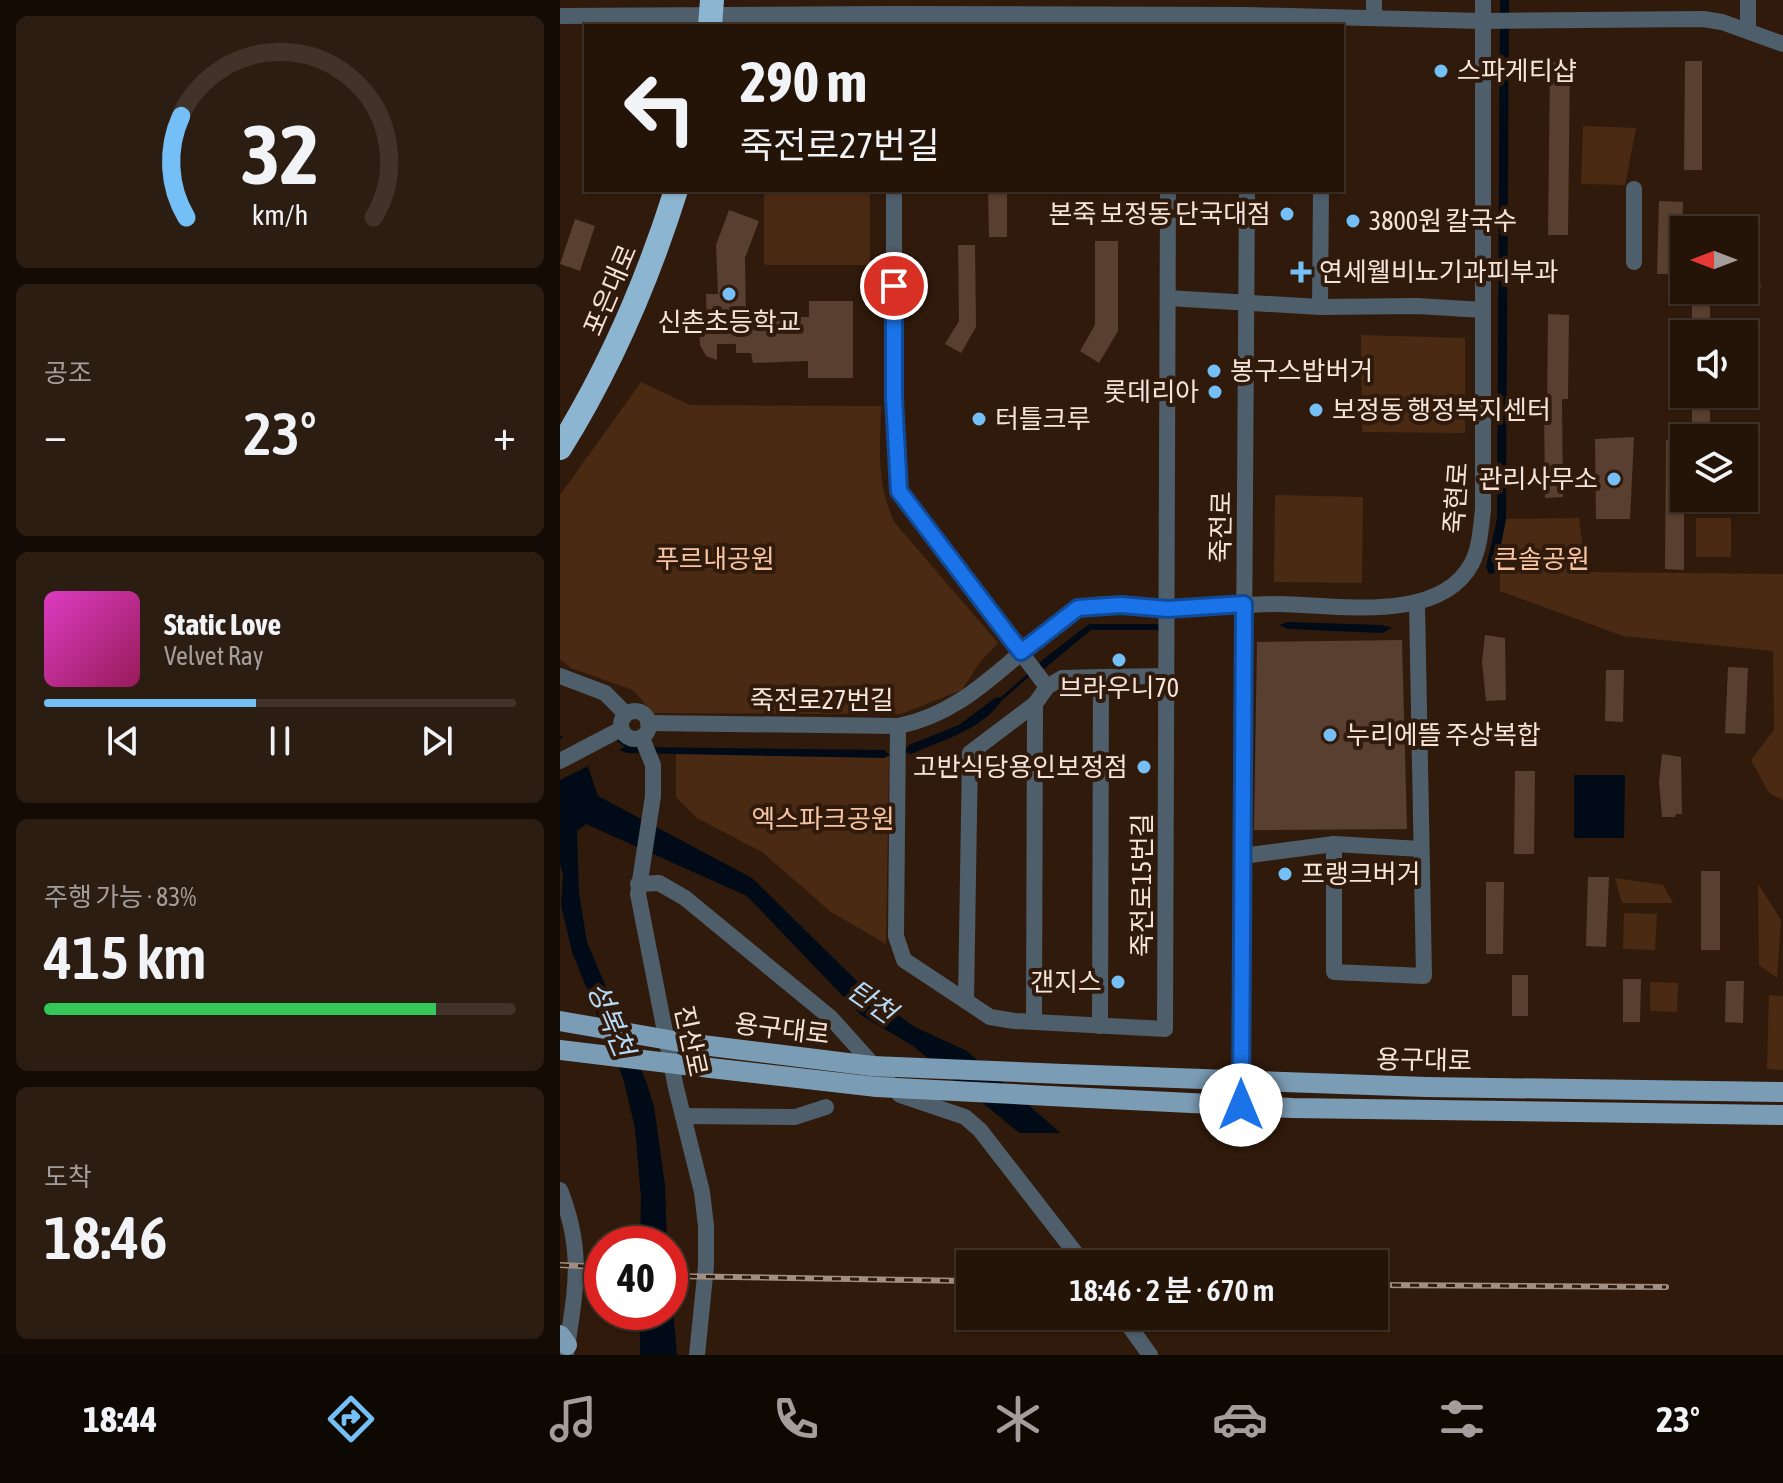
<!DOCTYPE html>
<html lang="ko">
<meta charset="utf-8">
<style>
body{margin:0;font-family:"Asap Condensed","Noto Sans KR",sans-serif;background:#2c1d12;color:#f1f3f6;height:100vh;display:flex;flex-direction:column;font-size:30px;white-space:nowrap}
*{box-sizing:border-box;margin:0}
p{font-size:26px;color:#a39e9c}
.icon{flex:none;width:44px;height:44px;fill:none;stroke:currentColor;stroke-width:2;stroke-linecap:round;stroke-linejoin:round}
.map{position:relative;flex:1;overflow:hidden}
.details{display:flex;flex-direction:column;gap:16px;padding:16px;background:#140b04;width:560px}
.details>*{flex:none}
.hud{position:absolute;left:24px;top:24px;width:760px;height:168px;border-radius:0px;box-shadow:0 2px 6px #0004,0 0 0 2px #413329;background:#241408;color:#f1f3f6;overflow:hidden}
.needle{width:52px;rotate:270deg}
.controls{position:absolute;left:1110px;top:216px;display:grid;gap:16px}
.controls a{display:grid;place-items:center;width:88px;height:88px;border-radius:0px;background:#241408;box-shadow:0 2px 6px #0004,0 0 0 2px #413329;font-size:40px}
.speed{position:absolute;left:24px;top:1226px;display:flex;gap:16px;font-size:40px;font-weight:700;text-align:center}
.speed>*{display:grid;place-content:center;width:104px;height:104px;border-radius:50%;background:#241408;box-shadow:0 2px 6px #0004,0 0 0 2px #413329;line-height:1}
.speed .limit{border:12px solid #d22;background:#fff;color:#111}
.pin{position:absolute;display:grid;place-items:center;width:68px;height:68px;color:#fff;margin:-34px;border:4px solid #fff;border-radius:50%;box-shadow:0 2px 8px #0007}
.me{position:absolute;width:88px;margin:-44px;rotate:0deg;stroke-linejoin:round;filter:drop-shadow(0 0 6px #0008)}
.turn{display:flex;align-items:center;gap:28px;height:168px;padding:0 24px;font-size:36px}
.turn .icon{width:104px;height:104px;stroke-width:2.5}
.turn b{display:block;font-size:56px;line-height:68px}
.big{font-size:60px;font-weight:600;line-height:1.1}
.details .tile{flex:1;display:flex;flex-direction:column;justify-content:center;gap:12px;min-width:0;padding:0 28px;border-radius:12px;background:#2c1d12}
.details .dial{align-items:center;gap:0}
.dial svg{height:208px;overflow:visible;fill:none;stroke:#413329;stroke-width:7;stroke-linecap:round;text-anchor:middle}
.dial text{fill:#f1f3f6;stroke:none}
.song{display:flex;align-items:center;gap:24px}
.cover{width:96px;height:96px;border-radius:12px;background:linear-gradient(135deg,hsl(310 70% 55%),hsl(330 70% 35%))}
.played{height:8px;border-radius:4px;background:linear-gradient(90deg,#74c0f6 45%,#413329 45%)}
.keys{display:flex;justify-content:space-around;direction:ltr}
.heat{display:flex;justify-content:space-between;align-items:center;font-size:44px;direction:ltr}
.charge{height:12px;border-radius:6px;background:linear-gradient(90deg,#34c759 83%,#413329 0)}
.trip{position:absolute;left:396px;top:1250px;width:432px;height:80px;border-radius:0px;background:#241408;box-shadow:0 2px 6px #0004,0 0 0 2px #413329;font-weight:600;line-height:80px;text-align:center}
.tabs{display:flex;height:128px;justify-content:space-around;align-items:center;background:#0e0803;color:#a39e9c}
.tabs .icon{width:56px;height:56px}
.tabs .current{color:#74c0f6}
.tabs b{font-size:36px;color:#f1f3f6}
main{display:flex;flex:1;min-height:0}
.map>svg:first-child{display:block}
</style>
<main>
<section class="details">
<div class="tile dial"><svg viewBox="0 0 100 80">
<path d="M14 69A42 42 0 1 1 86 69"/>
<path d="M14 69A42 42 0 0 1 12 30" stroke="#74c0f6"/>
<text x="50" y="56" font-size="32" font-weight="700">32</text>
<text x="50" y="72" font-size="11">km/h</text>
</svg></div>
<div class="tile"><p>공조</p>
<div class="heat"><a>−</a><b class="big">23°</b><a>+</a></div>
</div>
<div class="tile">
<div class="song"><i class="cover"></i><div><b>Static Love</b><p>Velvet Ray</p></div></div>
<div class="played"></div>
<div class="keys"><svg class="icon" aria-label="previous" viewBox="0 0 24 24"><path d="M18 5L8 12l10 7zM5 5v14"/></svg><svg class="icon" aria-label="pause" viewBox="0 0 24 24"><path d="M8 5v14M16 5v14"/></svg><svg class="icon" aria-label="next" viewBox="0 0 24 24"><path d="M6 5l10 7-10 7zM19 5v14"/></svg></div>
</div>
<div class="tile"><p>주행 가능 · 83%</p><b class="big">415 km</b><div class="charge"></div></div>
<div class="tile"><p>도착</p><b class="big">18:46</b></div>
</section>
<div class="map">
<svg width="1223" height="1355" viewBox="0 0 1223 1355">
<rect width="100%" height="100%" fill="#301a0b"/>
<g fill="#4b2a14">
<path d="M 1023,126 L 1076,128 L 1065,185 L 1021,184 Z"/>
<path d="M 204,190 L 310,190 L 310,265 L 206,265 L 204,262 Z"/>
<path d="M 1185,220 L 1202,288 L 1184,290 L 1184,230 L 1132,230 Z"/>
<path d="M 801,335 L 905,338 L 905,433 L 802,432 Z"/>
<path d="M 81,382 L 130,405 L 321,406 C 320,448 316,486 335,523 L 438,643 L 420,662 L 402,690 L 341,714 L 93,713 L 73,690 L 11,668 L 0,659 L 0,495 Z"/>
<path d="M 715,495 L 803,497 L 802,583 L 714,582 Z"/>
<path d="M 1019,518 L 1026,572 L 1223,574 L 1223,800 L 1209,793 L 1191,760 L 1214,730 L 1213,651 L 1063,636 L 940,591 L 940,519 Z"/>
<rect x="1136" y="518" width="35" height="39"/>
<path d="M 116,752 L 329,756 L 326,944 L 271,912 L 202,852 L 137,818 L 116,797 Z"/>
<path d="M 1055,878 L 1103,885 L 1113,903 L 1062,903 Z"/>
<path d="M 1198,884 L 1221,920 L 1217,978 L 1199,965 Z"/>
<path d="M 1064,913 L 1097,914 L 1095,950 L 1063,949 Z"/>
<path d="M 1090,982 L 1118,983 L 1117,1012 L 1090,1011 Z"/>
<path d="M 1209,995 L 1223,996 L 1223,1070 L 1207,1069 Z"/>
</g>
<g fill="#000b17">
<path d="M 940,0 L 949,0 L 946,519 L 936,573 L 929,574 L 926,567 L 937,519 Z"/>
<path d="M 728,622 L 822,625 L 832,628 L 822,633 L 728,629 L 719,625 Z"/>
<path d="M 529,624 L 601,624 L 601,630 L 531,630 L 485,668 L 477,669 L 481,661 Z"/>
<path d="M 444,697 C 425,729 383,740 351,754 L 344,752 L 349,745 L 399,725 L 435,698 Z"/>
<path d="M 45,729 L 69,747 L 324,750 L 330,755 L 324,758 L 67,753 L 48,746 L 28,767 L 38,796 L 192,878 L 308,992 L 353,1026 L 407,1051 L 545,1172 L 541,1200 L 353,1046 L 301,1015 L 187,896 L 26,824 L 17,831 L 19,893 L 27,942 L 87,1084 L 94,1106 L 105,1185 L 107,1244 L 80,1244 L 81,1198 L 75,1128 L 63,1078 L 12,952 L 1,905 L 3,875 L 0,864 L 0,735 L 9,742 Z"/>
<path d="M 1014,775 L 1065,775 L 1064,838 L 1014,838 Z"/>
<path d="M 110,1276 L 117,1355 L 80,1355 L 80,1312 L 110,1312 Z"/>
</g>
<g fill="#301a0b">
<path d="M 40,727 L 65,747 L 54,752 L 49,750 L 40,760 L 0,780 L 0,739 Z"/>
<path d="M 450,1133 L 507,1133 L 548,1170 L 604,1264 L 569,1264 L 538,1203 Z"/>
<path d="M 596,1316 L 636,1316 L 658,1355 L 615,1355 Z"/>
</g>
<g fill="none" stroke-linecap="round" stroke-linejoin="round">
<path stroke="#000b17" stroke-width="3" d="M 440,700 L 471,673"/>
</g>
<g fill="#583f2f">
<path d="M 1125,61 L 1142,61 L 1142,170 L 1124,170 Z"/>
<path d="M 990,62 L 1010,63 L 1008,235 L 988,235 Z"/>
<path d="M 428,190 L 447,190 L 447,237 L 429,237 Z"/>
<path d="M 1099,201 L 1123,202 L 1121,274 L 1097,274 Z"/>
<path d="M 169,210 L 199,221 L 185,258 L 186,317 L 249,317 L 249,301 L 293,301 L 293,378 L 248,378 L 248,361 L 193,363 L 191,353 L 176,353 L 176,344 L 157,344 L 157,360 L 146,356 L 140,345 L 139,331 L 147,325 L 146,294 L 158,294 L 156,245 Z"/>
<path d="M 15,219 L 35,226 L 20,271 L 0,264 Z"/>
<path d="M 535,241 L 558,241 L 558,331 L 539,363 L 520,351 L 535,325 Z"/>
<path d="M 398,245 L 415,245 L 416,327 L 401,353 L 385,344 L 399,321 Z"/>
<rect x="1132" y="300" width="18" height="34"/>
<path d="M 988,314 L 1009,315 L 1008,399 L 1002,399 L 1003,497 L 985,498 L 984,409 L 987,409 Z"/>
<rect x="1132" y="394" width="18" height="28"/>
<path d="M 1074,437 L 1070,519 L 1036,519 L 1035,439 Z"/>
<path d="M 1106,440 L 1124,440 L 1124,570 L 1105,569 Z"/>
<path d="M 925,635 L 945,638 L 946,700 L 926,701 L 922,662 Z"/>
<path d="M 842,640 L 847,829 L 694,830 L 697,642 Z"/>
<path d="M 1168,667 L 1188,668 L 1185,734 L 1165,733 Z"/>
<path d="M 1046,670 L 1064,670 L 1063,722 L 1045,721 Z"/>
<path d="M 1102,754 L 1121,757 L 1122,814 L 1116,814 L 1115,817 L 1102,817 L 1099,782 Z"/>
<path d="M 955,771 L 975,771 L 974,854 L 954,854 Z"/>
<rect x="1141" y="871" width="19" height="79"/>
<path d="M 1028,877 L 1049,877 L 1046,947 L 1026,946 Z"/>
<path d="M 926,882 L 944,882 L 943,954 L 926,954 Z"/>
<rect x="952" y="975" width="16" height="41"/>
<path d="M 1063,979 L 1081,979 L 1080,1022 L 1063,1022 Z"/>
<path d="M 1166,981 L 1184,981 L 1183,1023 L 1165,1022 Z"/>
</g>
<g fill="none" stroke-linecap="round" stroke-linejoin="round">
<g stroke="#4e5e6a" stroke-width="16">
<path d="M 1188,0 L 1188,31"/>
<path d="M 0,16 L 332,14 L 687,15 L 922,21 L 1143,19 L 1162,22 L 1223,44"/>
<path d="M 814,17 L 814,0"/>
<path d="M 334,190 L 334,398 L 339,491 L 487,687 L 475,704 L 474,1021"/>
<path d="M 1074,262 L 1074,189"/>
<path d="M 608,298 L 760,307 L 857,306 L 923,310"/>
<path d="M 760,307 L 761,190"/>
<path d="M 0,676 L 45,693 L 66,714"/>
<path d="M 541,677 L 607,676"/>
<path d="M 487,687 L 502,678 L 541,677 L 540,1026"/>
<circle cx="75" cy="725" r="14"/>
<path d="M 88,723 L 338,726 C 399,715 438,670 485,633 C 495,626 508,612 519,608 C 545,600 578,607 604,609 C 643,610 682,604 720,604 C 777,605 880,624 912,563 C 920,547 921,527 923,509 L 923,0"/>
<path d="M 338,726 L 336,936 L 344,960 L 430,1017 L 454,1021 L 605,1029 L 608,190"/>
<path d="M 82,738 L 93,765 L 93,796 L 78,894 L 116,1088 L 142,1192 L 146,1226 L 146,1266 L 137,1355"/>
<path d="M 0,761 L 61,729"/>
<path d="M 774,844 L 774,972 L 864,976 L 857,605"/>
<path d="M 682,856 L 774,844 L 861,849"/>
<path d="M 78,884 L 99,883 L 125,898 L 271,1018 L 340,1095 L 405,1117 L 420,1130 L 524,1264"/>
<path d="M 406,1001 L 410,753 L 475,704"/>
<path d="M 681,1105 L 687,190"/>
<path d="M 123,1116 L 235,1117 L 266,1107"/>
<path d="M 0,1190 C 25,1253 15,1290 6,1355"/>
<path d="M 562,1316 L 590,1355"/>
</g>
<g stroke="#7b9cb5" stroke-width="20">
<path d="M 126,1043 L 312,1066"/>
<path d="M 133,1066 L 317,1087"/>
<path d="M 504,1074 L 866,1087 L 1223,1092"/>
<path d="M 529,1098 L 732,1108 L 1223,1115"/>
<path d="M 0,1335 L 7,1345"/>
</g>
<path stroke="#8cb5d2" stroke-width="24" d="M 0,448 C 51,366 87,282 116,190"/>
<g stroke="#a18f83" stroke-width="6">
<g id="rail">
<path d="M 0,1265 L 42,1267"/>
<path d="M 110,1276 L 410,1281"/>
<path d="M 814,1285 L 1106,1287"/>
</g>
</g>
<use href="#rail" stroke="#301a0b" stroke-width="3" stroke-dasharray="9" stroke-linecap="butt"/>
<g stroke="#7b9cb5" stroke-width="20">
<path d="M 0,1021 L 126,1043"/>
<path d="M 0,1050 L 133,1066"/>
<path d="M 312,1066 L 504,1074"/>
<path d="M 317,1087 L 529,1098"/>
</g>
<path stroke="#8cb5d2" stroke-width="24" d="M 150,26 L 152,0"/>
</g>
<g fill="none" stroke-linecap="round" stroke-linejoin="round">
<g stroke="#114b97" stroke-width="20">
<path id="route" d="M 334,286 L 334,398 L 339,491 L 461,652 L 518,608 L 561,605 L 608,609 L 684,604 L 681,1105"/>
</g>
<use href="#route" stroke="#1a73e8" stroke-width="14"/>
</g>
<g fill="#74c0f6" stroke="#301a0b" stroke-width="3">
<circle cx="881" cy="71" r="8"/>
<circle cx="727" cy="214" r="8"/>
<circle cx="793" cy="221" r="8"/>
<path d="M737 260h8v8h8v8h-8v8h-8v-8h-8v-8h8z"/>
<circle cx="169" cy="294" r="8"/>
<circle cx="654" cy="371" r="8"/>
<circle cx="655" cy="392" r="8"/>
<circle cx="756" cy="410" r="8"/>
<circle cx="419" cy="419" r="8"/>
<circle cx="1054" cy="479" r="8"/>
<circle cx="559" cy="660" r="8"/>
<circle cx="770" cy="735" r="8"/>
<circle cx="584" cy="767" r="8"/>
<circle cx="725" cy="874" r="8"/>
<circle cx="558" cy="982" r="8"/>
</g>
<g text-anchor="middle" stroke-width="8" stroke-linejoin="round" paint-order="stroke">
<g font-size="26" fill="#f4e4da" stroke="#301a0b" text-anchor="start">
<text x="897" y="80">스파게티샵</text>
<text x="711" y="223" text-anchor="end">본죽 보정동 단국대점</text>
<text x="809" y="230">3800원 칼국수</text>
<text x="759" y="281">연세웰비뇨기과피부과</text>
<text x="169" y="331" text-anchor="middle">신촌초등학교</text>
<text x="670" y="380">봉구스밥버거</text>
<text x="639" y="401" text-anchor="end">롯데리아</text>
<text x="772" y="419">보정동 행정복지센터</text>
<text x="435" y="428">터틀크루</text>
<text x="1038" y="488" text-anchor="end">관리사무소</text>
<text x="559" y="697" text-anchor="middle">브라우니70</text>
<text x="786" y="744">누리에뜰 주상복합</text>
<text x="568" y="776" text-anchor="end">고반식당용인보정점</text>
<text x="741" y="883">프랭크버거</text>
<text x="542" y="991" text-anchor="end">갠지스</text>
</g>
<g font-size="26" fill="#f4e4da" stroke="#301a0b">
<text transform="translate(50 290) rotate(-67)" y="9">포은대로</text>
<text transform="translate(896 498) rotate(-86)" y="9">죽현로</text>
<text transform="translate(661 527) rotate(-89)" y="9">죽전로</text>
<text x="262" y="709">죽전로27번길</text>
<text transform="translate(582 885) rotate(-90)" y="9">죽전로15번길</text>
<text transform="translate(222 1029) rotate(7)" y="9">용구대로</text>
<text transform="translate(131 1041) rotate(78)" y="9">진산로</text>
<text transform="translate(864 1060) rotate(1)" y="9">용구대로</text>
</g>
<g font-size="26" fill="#f6c3a3" stroke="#301a0b">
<text x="155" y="568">푸르내공원</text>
<text x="982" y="568">큰솔공원</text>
<text x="263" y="828">엑스파크공원</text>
</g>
<g font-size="28" font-style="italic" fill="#b5daf6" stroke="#301a0b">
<text transform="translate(312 1001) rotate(35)" y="10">탄천</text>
<text transform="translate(51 1019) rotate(67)" y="10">성복천</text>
</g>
</g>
</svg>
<div class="controls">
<a><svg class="needle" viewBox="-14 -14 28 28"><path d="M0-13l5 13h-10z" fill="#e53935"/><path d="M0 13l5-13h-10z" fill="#a39e9c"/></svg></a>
<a><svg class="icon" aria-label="sound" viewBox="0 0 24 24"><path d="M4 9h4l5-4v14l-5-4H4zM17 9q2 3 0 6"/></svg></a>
<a><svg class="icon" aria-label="layers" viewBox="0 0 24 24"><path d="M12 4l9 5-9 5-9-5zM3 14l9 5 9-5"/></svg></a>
</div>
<div class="speed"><div class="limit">40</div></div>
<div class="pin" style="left:334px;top:286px;background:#d93025"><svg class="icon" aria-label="arrive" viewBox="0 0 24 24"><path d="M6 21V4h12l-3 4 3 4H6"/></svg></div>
<svg class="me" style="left:681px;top:1105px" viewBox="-20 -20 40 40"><circle r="19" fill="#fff"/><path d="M0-13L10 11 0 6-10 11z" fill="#1a73e8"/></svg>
<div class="trip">18:46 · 2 분 · 670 m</div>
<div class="hud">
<div class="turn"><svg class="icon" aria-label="left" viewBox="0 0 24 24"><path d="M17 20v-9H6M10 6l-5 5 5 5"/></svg><div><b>290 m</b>죽전로27번길</div></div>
</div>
</div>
</main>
<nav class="tabs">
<b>18:44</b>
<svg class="icon current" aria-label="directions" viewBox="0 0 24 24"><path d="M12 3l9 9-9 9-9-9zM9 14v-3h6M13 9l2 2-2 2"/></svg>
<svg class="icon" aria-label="music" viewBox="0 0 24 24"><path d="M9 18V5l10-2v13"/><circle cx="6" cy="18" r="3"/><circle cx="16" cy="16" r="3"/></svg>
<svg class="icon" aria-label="phone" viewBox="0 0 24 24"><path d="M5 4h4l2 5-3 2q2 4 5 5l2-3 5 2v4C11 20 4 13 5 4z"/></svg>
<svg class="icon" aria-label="climate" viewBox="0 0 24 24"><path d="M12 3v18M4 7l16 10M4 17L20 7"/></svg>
<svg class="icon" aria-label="car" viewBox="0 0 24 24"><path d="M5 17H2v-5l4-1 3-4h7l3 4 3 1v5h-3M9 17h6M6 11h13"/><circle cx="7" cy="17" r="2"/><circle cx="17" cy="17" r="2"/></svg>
<svg class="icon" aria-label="filters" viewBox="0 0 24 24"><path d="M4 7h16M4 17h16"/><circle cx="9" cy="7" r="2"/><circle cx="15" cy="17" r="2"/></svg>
<b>23°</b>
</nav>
